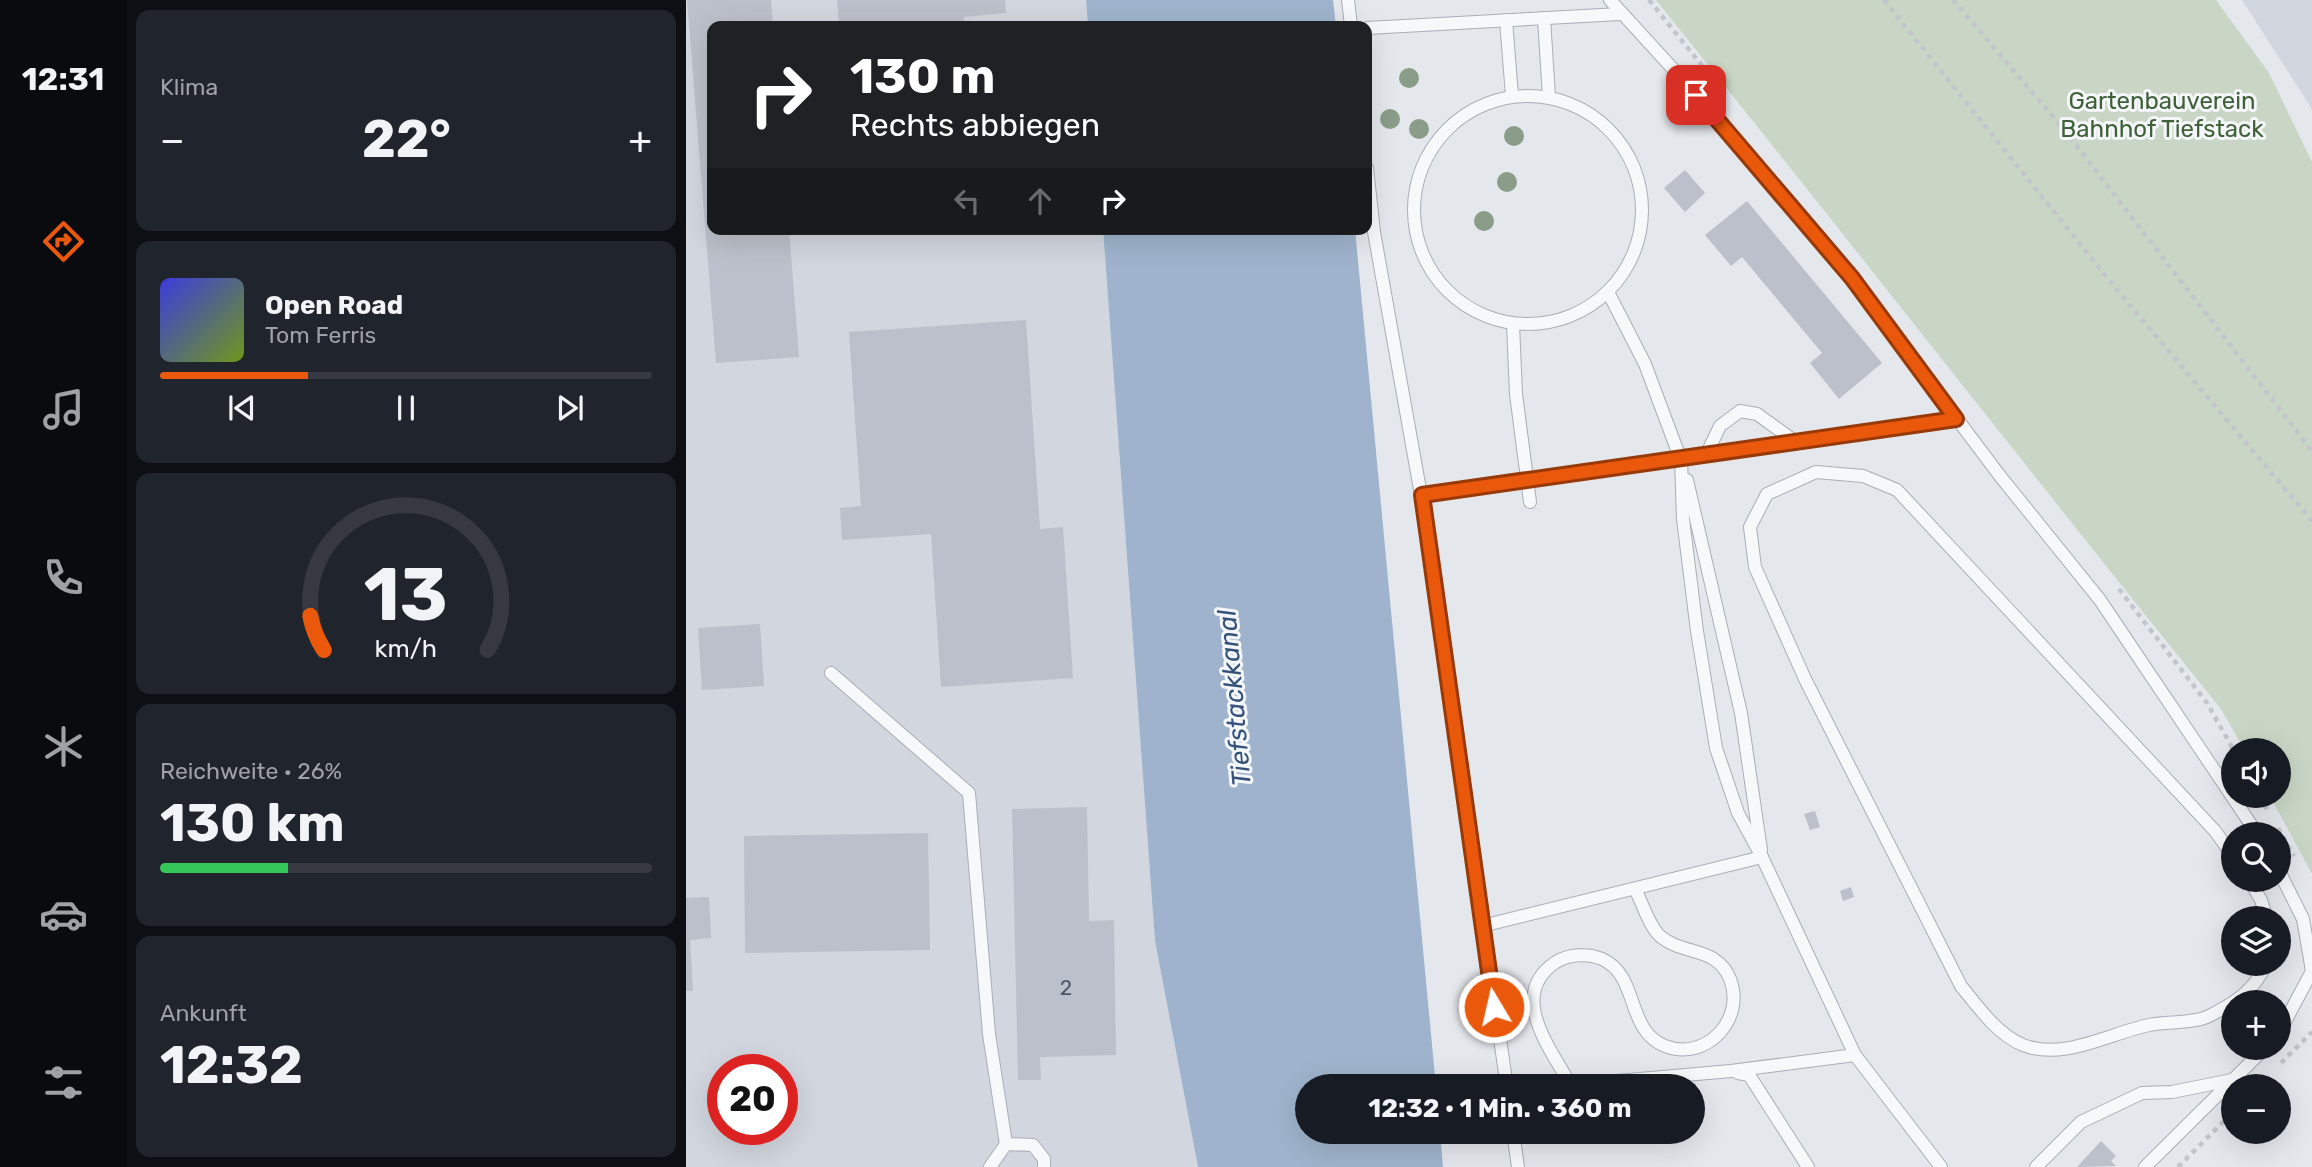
<!DOCTYPE html>
<html lang="de">
<meta charset="utf-8">
<style>
body{margin:0;font-family:Rubik,sans-serif;background:#20242c;color:#f1f3f6;height:100vh;display:flex;flex-direction:column;font-size:26px;white-space:nowrap}
*{box-sizing:border-box;margin:0}
p{font-size:23px;color:#9ea1a6}
.icon{flex:none;width:38px;height:38px;fill:none;stroke:currentColor;stroke-width:2;stroke-linecap:round;stroke-linejoin:round}
.map{position:relative;flex:1;overflow:hidden}
.details{display:flex;flex-direction:column;gap:10px;padding:10px;background:#0d0f14;width:560px}
.details>*{flex:none}
.guide{position:absolute;left:21px;top:21px;width:665px;height:214px;border-radius:14px;box-shadow:0 7px 28px #0002;background:#202124;color:#fff;overflow:hidden}
.controls{position:absolute;left:1535px;top:738px;display:grid;gap:14px}
.controls a{display:grid;place-items:center;width:70px;height:70px;border-radius:50%;background:#171b24;box-shadow:0 7px 28px #0002;font-size:35px}
.speed{position:absolute;left:21px;top:1054px;display:flex;gap:14px;font-size:35px;font-weight:700;text-align:center}
.speed>*{display:grid;place-content:center;width:91px;height:91px;border-radius:50%;background:#171b24;box-shadow:0 7px 28px #0002;line-height:1}
.speed .limit{border:10px solid #d22;background:#fff;color:#111}
.pin{position:absolute;display:grid;place-items:center;width:60px;height:60px;color:#fff;margin:-30px;border-radius:14px;box-shadow:0 4px 10px #0006}
.me{position:absolute;width:77px;margin:-38px;rotate:351deg;stroke-linejoin:round;filter:drop-shadow(0 0 5px #0008)}
.turn{display:flex;align-items:center;gap:24px;height:147px;padding:0 28px;font-size:32px}
.turn .icon{width:91px;height:91px;stroke-width:2.5}
.turn b{display:block;font-size:49px;line-height:60px}
.lanes{display:flex;align-items:center;height:66px;padding:0 28px;background:#0003;justify-content:center;gap:35px;direction:ltr}
.lanes .off{opacity:.35}
.big{font-size:52px;font-weight:700;line-height:1.1}
.details .widget{flex:1;display:flex;flex-direction:column;justify-content:center;gap:10px;min-width:0;padding:0 24px;border-radius:14px;background:#20242c}
.details .dial{align-items:center;gap:0}
.dial svg{height:182px;overflow:visible;fill:none;stroke:#363941;stroke-width:7;stroke-linecap:round;text-anchor:middle}
.dial text{fill:#f1f3f6;stroke:none}
.song{display:flex;align-items:center;gap:21px}
.cover{width:84px;height:84px;border-radius:10px;background:linear-gradient(135deg,hsl(240 70% 55%),hsl(80 70% 35%))}
.played{height:7px;border-radius:4px;background:linear-gradient(90deg,#ea580c 30%,#363941 30%)}
.keys{display:flex;justify-content:space-around;direction:ltr}
.heat{display:flex;justify-content:space-between;align-items:center;font-size:38px;direction:ltr}
.charge{height:10px;border-radius:5px;background:linear-gradient(90deg,#34c759 26%,#363941 0)}
.trip{position:absolute;left:609px;top:1074px;width:410px;height:70px;border-radius:35px;background:#171b24;box-shadow:0 7px 28px #0002;font-weight:700;line-height:70px;text-align:center}
main{display:flex;flex:1;min-height:0}
.tabs{display:flex;flex-direction:column;width:126px;justify-content:space-around;align-items:center;background:#090b0e;color:#9ea1a6}
.tabs .icon{width:49px;height:49px}
.tabs .selected{color:#ea580c}
.tabs b{font-size:32px;color:#f1f3f6}
.map>svg:first-child{display:block}
</style>
<main>
<nav class="tabs">
<b>12:31</b>
<svg class="icon selected" aria-label="directions" viewBox="0 0 24 24"><path d="M12 3l9 9-9 9-9-9zM9 14v-3h6M13 9l2 2-2 2"/></svg>
<svg class="icon" aria-label="music" viewBox="0 0 24 24"><path d="M9 18V5l10-2v13"/><circle cx="6" cy="18" r="3"/><circle cx="16" cy="16" r="3"/></svg>
<svg class="icon" aria-label="phone" viewBox="0 0 24 24"><path d="M5 4h4l2 5-3 2q2 4 5 5l2-3 5 2v4C11 20 4 13 5 4z"/></svg>
<svg class="icon" aria-label="climate" viewBox="0 0 24 24"><path d="M12 3v18M4 7l16 10M4 17L20 7"/></svg>
<svg class="icon" aria-label="car" viewBox="0 0 24 24"><path d="M5 17H2v-5l4-1 3-4h7l3 4 3 1v5h-3M9 17h6M6 11h13"/><circle cx="7" cy="17" r="2"/><circle cx="17" cy="17" r="2"/></svg>
<svg class="icon" aria-label="filters" viewBox="0 0 24 24"><path d="M4 7h16M4 17h16"/><circle cx="9" cy="7" r="2"/><circle cx="15" cy="17" r="2"/></svg>
</nav>
<section class="details">
<div class="widget"><p>Klima</p>
<div class="heat"><a>−</a><b class="big">22°</b><a>+</a></div>
</div>
<div class="widget">
<div class="song"><i class="cover"></i><div><b>Open Road</b><p>Tom Ferris</p></div></div>
<div class="played"></div>
<div class="keys"><svg class="icon" aria-label="previous" viewBox="0 0 24 24"><path d="M18 5L8 12l10 7zM5 5v14"/></svg><svg class="icon" aria-label="pause" viewBox="0 0 24 24"><path d="M8 5v14M16 5v14"/></svg><svg class="icon" aria-label="next" viewBox="0 0 24 24"><path d="M6 5l10 7-10 7zM19 5v14"/></svg></div>
</div>
<div class="widget dial"><svg viewBox="0 0 100 80">
<path d="M14 69A42 42 0 1 1 86 69"/>
<path d="M14 69A42 42 0 0 1 8 54" stroke="#ea580c"/>
<text x="50" y="56" font-size="32" font-weight="700">13</text>
<text x="50" y="72" font-size="11">km/h</text>
</svg></div>
<div class="widget"><p>Reichweite · 26%</p><b class="big">130 km</b><div class="charge"></div></div>
<div class="widget"><p>Ankunft</p><b class="big">12:32</b></div>
</section>
<div class="map">
<svg width="1626" height="1167" viewBox="0 0 1626 1167">
<rect width="100%" height="100%" fill="#e4e7ec"/>
<g fill="#d2d6de" fill-rule="evenodd">
<path d="M 0,0 L 400,0 L 402,26 L 26,26 L 26,229 L 417,229 L 469,941 L 512,1167 L 0,1167 ZM 37,1069 L 96,1069 L 96,1129 L 37,1129 Z"/>
<path d="M 1556,0 L 1626,0 L 1626,111 L 1624,106 Z"/>
</g>
<path fill="#c9d6c5" d="M 970,0 L 1530,0 L 1583,73 L 1626,162 L 1626,874 L 1584,796 L 1592,796 L 1592,751 L 1559,751 L 1535,709 C 1345,474 1160,236 970,0 Z"/>
<g fill="#9fb4cc">
<path d="M 400,0 L 647,0 L 650,26 L 402,26 Z"/>
<path d="M 417,229 L 669,229 L 750,1087 L 621,1087 L 621,1132 L 754,1132 L 757,1167 L 512,1167 L 469,941 Z"/>
</g>
<g fill="#bbc0ca">
<path d="M 1,0 L 85,0 L 87,26 L 26,26 L 26,229 L 103,229 L 113,357 L 30,363 Z"/>
<path d="M 151,0 L 319,0 L 320,13 L 278,17 L 279,26 L 153,26 Z"/>
<path d="M 999,170 L 1019,193 L 999,212 L 978,188 Z"/>
<path d="M 1061,201 L 1196,363 L 1153,399 L 1124,363 L 1136,353 L 1056,257 L 1045,266 L 1019,235 Z"/>
<path d="M 340,320 L 354,529 L 377,527 L 387,678 L 255,687 L 245,534 L 156,540 L 154,508 L 175,506 L 163,332 Z"/>
<path d="M 74,624 L 78,686 L 16,690 L 12,628 Z"/>
<path d="M 401,807 L 403,921 L 428,920 L 430,1055 L 354,1057 L 355,1080 L 332,1080 L 326,809 Z"/>
<path d="M 1129,811 L 1134,827 L 1124,830 L 1118,814 Z"/>
<path d="M 242,833 L 244,950 L 59,953 L 58,836 Z"/>
<path d="M 1165,887 L 1168,897 L 1157,901 L 1154,891 Z"/>
<path d="M 23,897 L 25,938 L 4,940 L 7,991 L 0,991 L 0,898 Z"/>
<path d="M 1415,1141 L 1430,1156 L 1425,1161 L 1430,1166 L 1391,1167 Z"/>
</g>
<g fill="none" stroke-linecap="round" stroke-linejoin="round">
<g stroke="#a9aeb7" stroke-width="14">
<g id="service">
<path d="M 662,0 L 665,26"/>
<path d="M 924,0 L 1029,115 L 1165,278 L 1314,476 L 1414,600 L 1572,835"/>
<path d="M 858,18 L 863,97"/>
<path d="M 820,20 L 826,96"/>
<path d="M 681,28 L 934,14"/>
<circle cx="842" cy="210" r="114"/>
<path d="M 681,168 L 688,232 L 735,495 L 821,1087"/>
<path d="M 922,292 L 959,364 L 996,463"/>
<path d="M 827,324 L 830,394 L 844,502"/>
<path d="M 1021,453 L 1034,426 L 1054,411 L 1071,414 L 1107,440"/>
<path d="M 995,457 L 997,519 L 1011,631 L 1030,748 L 1052,813 L 1076,857 L 1169,1055 L 1255,1167"/>
<path d="M 1001,480 L 1055,713 L 1075,850"/>
<path d="M 735,495 L 1270,419"/>
<path d="M 145,673 L 283,793 L 303,1034 L 320,1144"/>
<path d="M 1547,856 L 1529,831 L 1211,490 L 1177,476 L 1130,472 L 1081,494 L 1064,527 L 1069,567 L 1119,679 L 1275,986 C 1292,1007 1312,1035 1337,1045 C 1377,1061 1424,1033 1463,1025 C 1481,1021 1504,1024 1521,1017 C 1545,1005 1570,991 1579,964"/>
<path d="M 1592,869 L 1617,919 L 1626,971 L 1592,1035"/>
<path d="M 1563,880 L 1575,900 L 1581,919"/>
<path d="M 796,926 L 1076,857"/>
<path d="M 1052,1073 L 1063,1075 L 1122,1167"/>
<path d="M 884,1084 C 864,1048 821,994 870,962 C 883,954 902,953 916,959 C 954,976 939,1030 979,1046 C 1020,1062 1060,1019 1044,979 C 1031,946 997,956 974,936 C 963,926 956,902 949,889"/>
<path d="M 863,1087 L 1045,1071 L 1169,1055"/>
<path d="M 827,1132 L 832,1167"/>
<path d="M 304,1167 L 320,1144 L 347,1145 L 358,1159 L 358,1167"/>
<path d="M 1350,1167 L 1395,1122 L 1456,1093 L 1486,1092 L 1546,1080"/>
<path d="M 1459,1167 L 1579,1048"/>
</g>
</g>
<g stroke="#c2c5cb" stroke-width="4.5" stroke-dasharray="5 5" stroke-linecap="butt">
<path d="M 963,0 L 1026,78"/>
<path d="M 1198,0 L 1427,285 L 1626,521"/>
<path d="M 1267,0 L 1376,127 L 1626,451"/>
<path d="M 1433,589 L 1521,703 L 1548,751"/>
<path d="M 1574,796 L 1582,811"/>
<path d="M 1592,828 L 1608,856"/>
<path d="M 1595,1063 L 1626,1032"/>
<path d="M 1492,1167 L 1547,1112"/>
</g>
<use href="#service" stroke="#f7f8fa" stroke-width="12"/>
</g>
<g fill="#899d89">
<circle cx="723" cy="78" r="10"/>
<circle cx="704" cy="119" r="10"/>
<circle cx="733" cy="129" r="10"/>
<circle cx="828" cy="136" r="10"/>
<circle cx="821" cy="182" r="10"/>
<circle cx="798" cy="221" r="10"/>
</g>
<g fill="none" stroke-linecap="round" stroke-linejoin="round">
<g stroke="#983908" stroke-width="18">
<path id="route" d="M 808,1007 L 736,495 L 1270,419 L 1166,278 L 1010,95"/>
</g>
<use href="#route" stroke="#ea580c" stroke-width="12"/>
</g>
<g text-anchor="middle" stroke-width="6" stroke-linejoin="round" paint-order="stroke">
<g font-size="21" fill="#4f5766">
<text x="380" y="995">2</text>
</g>
<g font-size="24" fill="#3f6138" stroke="#f4f6f9">
<text x="1476" y="109">Gartenbauverein<tspan x="1476" dy="28">Bahnhof Tiefstack</tspan></text>
</g>
<g font-size="26" font-style="italic" fill="#34527a" stroke="#f4f6f9">
<text transform="translate(548 698) rotate(-95)" y="9">Tiefstackkanal</text>
</g>
</g>
</svg>
<div class="controls">
<a><svg class="icon" aria-label="sound" viewBox="0 0 24 24"><path d="M4 9h4l5-4v14l-5-4H4zM17 9q2 3 0 6"/></svg></a>
<a><svg class="icon" aria-label="search" viewBox="0 0 24 24"><circle cx="10" cy="10" r="6"/><path d="M15 15l6 6"/></svg></a>
<a><svg class="icon" aria-label="layers" viewBox="0 0 24 24"><path d="M12 4l9 5-9 5-9-5zM3 14l9 5 9-5"/></svg></a>
<a>+</a>
<a>−</a>
</div>
<div class="speed"><div class="limit">20</div></div>
<div class="pin" style="left:1010px;top:95px;background:#d93025"><svg class="icon" aria-label="arrive" viewBox="0 0 24 24"><path d="M6 21V4h12l-3 4 3 4H6"/></svg></div>
<svg class="me" style="left:808px;top:1007px" viewBox="-20 -20 40 40"><circle r="17" fill="#ea580c" stroke="#fff" stroke-width="3"/><path d="M0-11L8 9 0 5-8 9z" fill="#fff"/></svg>
<div class="trip">12:32 · 1 Min. · 360 m</div>
<div class="guide">
<div class="turn"><svg class="icon" aria-label="right" viewBox="0 0 24 24"><path d="M7 20v-9h11M14 6l5 5-5 5"/></svg><div><b>130 m</b>Rechts abbiegen</div></div>
<div class="lanes"><svg class="icon off" aria-label="left" viewBox="0 0 24 24"><path d="M17 20v-9H6M10 6l-5 5 5 5"/></svg><svg class="icon off" aria-label="ahead" viewBox="0 0 24 24"><path d="M12 20V5M6 11l6-6 6 6"/></svg><svg class="icon" aria-label="right" viewBox="0 0 24 24"><path d="M7 20v-9h11M14 6l5 5-5 5"/></svg></div>
</div>
</div>
</main>
